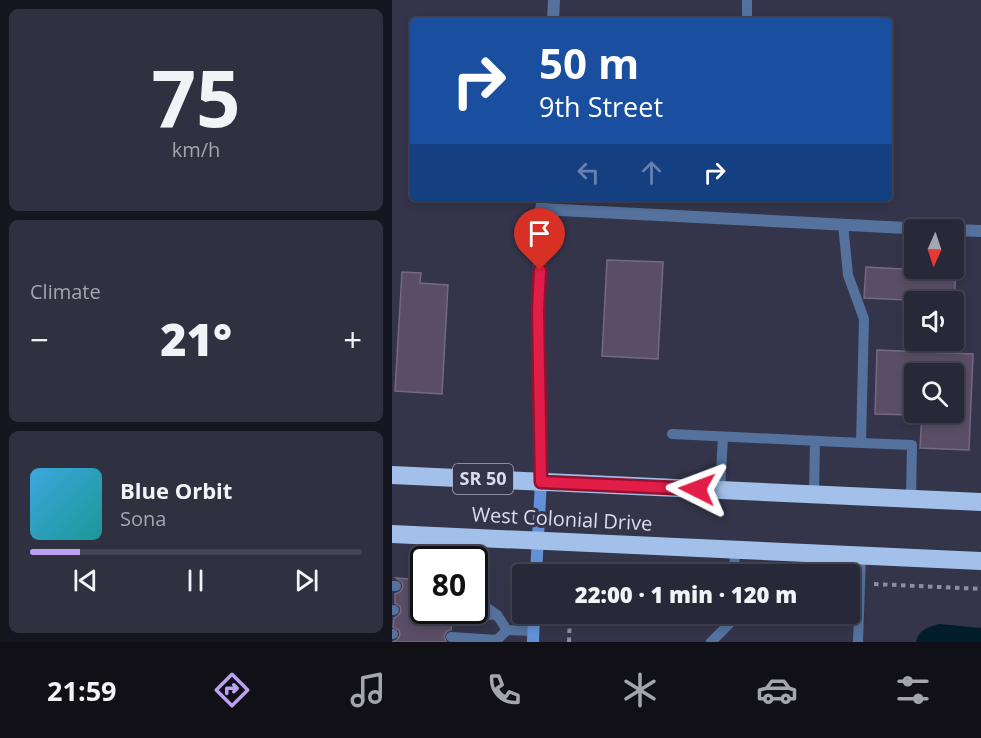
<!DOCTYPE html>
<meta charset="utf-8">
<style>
body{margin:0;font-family:"Open Sans",sans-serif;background:#2f3040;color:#f1f3f6;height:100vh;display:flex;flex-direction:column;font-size:22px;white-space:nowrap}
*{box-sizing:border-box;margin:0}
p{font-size:20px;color:#a4a6ae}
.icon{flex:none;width:33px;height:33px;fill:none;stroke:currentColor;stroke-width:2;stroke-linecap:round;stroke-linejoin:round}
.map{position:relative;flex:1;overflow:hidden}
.panel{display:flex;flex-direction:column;gap:9px;padding:9px;background:#15161f;width:392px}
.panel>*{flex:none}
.top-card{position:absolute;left:18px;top:18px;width:482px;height:183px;border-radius:6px;box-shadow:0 3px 9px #0003,0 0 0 2px #434453;background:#1a4fa0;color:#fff;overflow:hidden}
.needle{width:39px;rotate:183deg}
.fabs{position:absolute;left:512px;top:219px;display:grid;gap:12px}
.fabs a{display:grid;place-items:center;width:60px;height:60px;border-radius:6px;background:#272838;box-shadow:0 3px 9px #0003,0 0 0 2px #434453;font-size:30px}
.speed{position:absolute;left:18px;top:546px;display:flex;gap:12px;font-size:30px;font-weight:700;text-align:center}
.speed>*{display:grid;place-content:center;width:78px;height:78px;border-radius:50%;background:#272838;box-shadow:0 3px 9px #0003,0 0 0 2px #434453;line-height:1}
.speed .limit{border:3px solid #111;border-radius:9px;background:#fff;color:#111}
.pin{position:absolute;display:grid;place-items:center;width:51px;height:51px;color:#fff;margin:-62px -26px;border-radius:50% 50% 50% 0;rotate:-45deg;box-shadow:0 0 6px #0007}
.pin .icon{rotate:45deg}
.me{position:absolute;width:66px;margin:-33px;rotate:273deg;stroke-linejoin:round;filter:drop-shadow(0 0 4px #0008)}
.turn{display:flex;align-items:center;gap:21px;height:126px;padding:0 30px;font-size:27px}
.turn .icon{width:78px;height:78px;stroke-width:2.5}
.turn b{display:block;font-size:42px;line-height:51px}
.lanes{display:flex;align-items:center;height:57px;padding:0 30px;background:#0003;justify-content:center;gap:30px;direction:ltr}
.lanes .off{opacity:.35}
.big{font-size:45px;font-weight:800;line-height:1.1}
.panel .widget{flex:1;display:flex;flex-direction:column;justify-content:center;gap:9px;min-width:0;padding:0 21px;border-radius:9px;background:#2f3040}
.panel .dial{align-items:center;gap:0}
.dial b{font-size:78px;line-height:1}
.song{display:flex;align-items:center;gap:18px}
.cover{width:72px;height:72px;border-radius:9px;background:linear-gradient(135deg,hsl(200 70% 55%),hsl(180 70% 35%))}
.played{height:6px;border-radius:3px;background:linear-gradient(90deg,#bca0f2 15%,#434453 15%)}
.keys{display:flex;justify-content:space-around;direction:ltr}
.heat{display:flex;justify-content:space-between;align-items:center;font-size:33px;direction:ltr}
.trip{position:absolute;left:120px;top:564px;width:348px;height:60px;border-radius:6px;background:#272838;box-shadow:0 3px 9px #0003,0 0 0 2px #434453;font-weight:800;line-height:60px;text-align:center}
.tab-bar{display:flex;height:96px;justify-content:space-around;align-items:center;background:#101016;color:#a4a6ae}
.tab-bar .icon{width:42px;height:42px}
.tab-bar .on{color:#bca0f2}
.tab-bar b{font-size:27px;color:#f1f3f6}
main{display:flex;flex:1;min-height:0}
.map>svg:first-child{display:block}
</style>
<main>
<section class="panel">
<div class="widget dial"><b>75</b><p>km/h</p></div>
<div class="widget"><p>Climate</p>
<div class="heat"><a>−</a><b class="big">21°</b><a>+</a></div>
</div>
<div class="widget">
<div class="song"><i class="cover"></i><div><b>Blue Orbit</b><p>Sona</p></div></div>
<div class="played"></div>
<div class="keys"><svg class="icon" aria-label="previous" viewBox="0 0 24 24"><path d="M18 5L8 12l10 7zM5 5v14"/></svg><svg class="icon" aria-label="pause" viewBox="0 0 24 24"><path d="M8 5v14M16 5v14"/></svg><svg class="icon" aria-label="next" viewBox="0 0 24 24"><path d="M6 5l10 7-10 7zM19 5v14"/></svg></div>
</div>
</section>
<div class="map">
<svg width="590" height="642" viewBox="0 0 590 642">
<rect width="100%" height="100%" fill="#34354b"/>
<path fill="#021e2c" d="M 547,624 L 589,628 L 589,642 L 524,642 C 526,630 536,627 547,624 Z"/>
<g fill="#594e65" stroke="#756982" stroke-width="1.5">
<path d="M 215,260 L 271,262 L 266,359 L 210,356 Z"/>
<path d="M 474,267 L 564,272 L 562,302 L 472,298 Z"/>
<path d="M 10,272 L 29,273 L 28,283 L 56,285 L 50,394 L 3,391 Z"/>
<path d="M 485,350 L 581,354 L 577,450 L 528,448 L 530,412 L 561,412 L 561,374 L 522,374 L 522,415 L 483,414 Z"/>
<path d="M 4,578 L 32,580 L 32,610 L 53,610 L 54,617 L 60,620 L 59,630 L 55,631 L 52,636 L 54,642 L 0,642 L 5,640 L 8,635 L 7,630 L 1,627 L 2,618 L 6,616 L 9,611 L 8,606 L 3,603 L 3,594 L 8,592 L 11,587 L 10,582 Z"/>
</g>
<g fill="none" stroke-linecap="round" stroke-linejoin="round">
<g stroke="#8d8ea0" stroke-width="4" stroke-dasharray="4.5 4.5" stroke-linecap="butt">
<path d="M 197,574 L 208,571 L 288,574"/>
<path d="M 482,584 L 590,589"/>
<path d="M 177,642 L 178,614"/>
</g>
<g stroke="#54729d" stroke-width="10">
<path d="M 355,21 L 355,0"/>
<path d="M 280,434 L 469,443 L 472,319 L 456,275 L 451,224"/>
<path d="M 469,443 L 520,445 L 519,498"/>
<path d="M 328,490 L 331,437"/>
<path d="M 422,494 L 423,441"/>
<path d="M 71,560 L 71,537"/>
<path d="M 342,574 L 343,550"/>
<path d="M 0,586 L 4,586"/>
<path d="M 82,598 L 105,615 L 115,630 L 141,631"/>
<path d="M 0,610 L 2,610"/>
<path d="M 60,613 L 105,615"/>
<path d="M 0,634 L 1,634"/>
<path d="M 59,637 L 105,640 L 115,630"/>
<path d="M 319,642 L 339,622 L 339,614"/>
<path d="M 466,642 L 469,556"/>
</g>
<g stroke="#54729d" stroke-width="12">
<path d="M 161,21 L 162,0"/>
<path d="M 149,209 L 553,230"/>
<path d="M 561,230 L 590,231"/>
<path d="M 149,481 L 146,311 L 150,198"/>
</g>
<g stroke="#6291d6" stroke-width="12">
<path d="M 144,574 L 149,481"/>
<path d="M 141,642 L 142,614"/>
</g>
<g stroke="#a3c0ea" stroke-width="18">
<path d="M 0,475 L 590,502"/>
<path d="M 0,534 L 590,561"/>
</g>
</g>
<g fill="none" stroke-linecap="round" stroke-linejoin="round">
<g stroke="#92132f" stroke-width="15">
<path id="route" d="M 148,270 L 146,311 L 149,482 L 305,489"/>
</g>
<use href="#route" stroke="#e11d48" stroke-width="10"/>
</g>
<g text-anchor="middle" stroke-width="6" stroke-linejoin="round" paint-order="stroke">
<rect fill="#34354b" stroke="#a9aabb" stroke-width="1.5" x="61" y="464" width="60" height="30" rx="4.5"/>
<g font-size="18" font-weight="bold" fill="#dbdceb">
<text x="91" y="485">SR 50</text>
</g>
<g font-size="20" fill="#dbdceb" stroke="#34354b">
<text transform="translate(170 519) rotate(3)" y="7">West Colonial Drive</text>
</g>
</g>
</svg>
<div class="fabs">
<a><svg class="needle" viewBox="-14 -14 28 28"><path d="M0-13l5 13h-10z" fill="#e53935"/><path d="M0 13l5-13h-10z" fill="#a4a6ae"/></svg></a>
<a><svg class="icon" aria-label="sound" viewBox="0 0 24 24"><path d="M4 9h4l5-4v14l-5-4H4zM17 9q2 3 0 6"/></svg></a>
<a><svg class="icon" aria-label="search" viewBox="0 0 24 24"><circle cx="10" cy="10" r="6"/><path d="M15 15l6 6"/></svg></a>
</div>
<div class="speed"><div class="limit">80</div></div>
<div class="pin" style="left:148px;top:270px;background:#d93025"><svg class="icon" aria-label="arrive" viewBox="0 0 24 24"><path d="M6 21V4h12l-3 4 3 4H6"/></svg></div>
<svg class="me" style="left:305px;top:489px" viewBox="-20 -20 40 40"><path d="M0-17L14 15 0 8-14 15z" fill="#e11d48" stroke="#fff" stroke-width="4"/></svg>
<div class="trip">22:00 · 1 min · 120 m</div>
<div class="top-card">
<div class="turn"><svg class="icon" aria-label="right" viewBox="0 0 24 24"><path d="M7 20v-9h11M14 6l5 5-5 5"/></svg><div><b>50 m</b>9th Street</div></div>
<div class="lanes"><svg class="icon off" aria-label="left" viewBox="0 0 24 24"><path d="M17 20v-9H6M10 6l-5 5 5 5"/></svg><svg class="icon off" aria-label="ahead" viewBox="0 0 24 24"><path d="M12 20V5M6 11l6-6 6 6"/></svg><svg class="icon" aria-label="right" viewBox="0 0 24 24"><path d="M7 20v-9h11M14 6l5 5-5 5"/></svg></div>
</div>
</div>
</main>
<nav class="tab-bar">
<b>21:59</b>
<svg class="icon on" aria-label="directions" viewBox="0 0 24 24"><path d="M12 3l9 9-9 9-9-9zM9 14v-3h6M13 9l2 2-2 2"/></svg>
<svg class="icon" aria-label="music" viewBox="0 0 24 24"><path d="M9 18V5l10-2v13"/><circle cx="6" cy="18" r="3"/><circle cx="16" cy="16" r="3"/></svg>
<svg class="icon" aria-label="phone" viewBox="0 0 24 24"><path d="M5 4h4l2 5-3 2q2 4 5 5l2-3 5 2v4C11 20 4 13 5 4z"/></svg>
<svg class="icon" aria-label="climate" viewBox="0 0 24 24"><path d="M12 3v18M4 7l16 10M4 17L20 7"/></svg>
<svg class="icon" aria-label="car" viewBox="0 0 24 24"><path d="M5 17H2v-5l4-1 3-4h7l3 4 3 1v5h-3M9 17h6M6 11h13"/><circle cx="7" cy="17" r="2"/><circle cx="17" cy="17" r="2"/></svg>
<svg class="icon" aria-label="filters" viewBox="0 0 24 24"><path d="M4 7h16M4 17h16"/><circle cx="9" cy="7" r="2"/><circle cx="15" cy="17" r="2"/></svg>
</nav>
